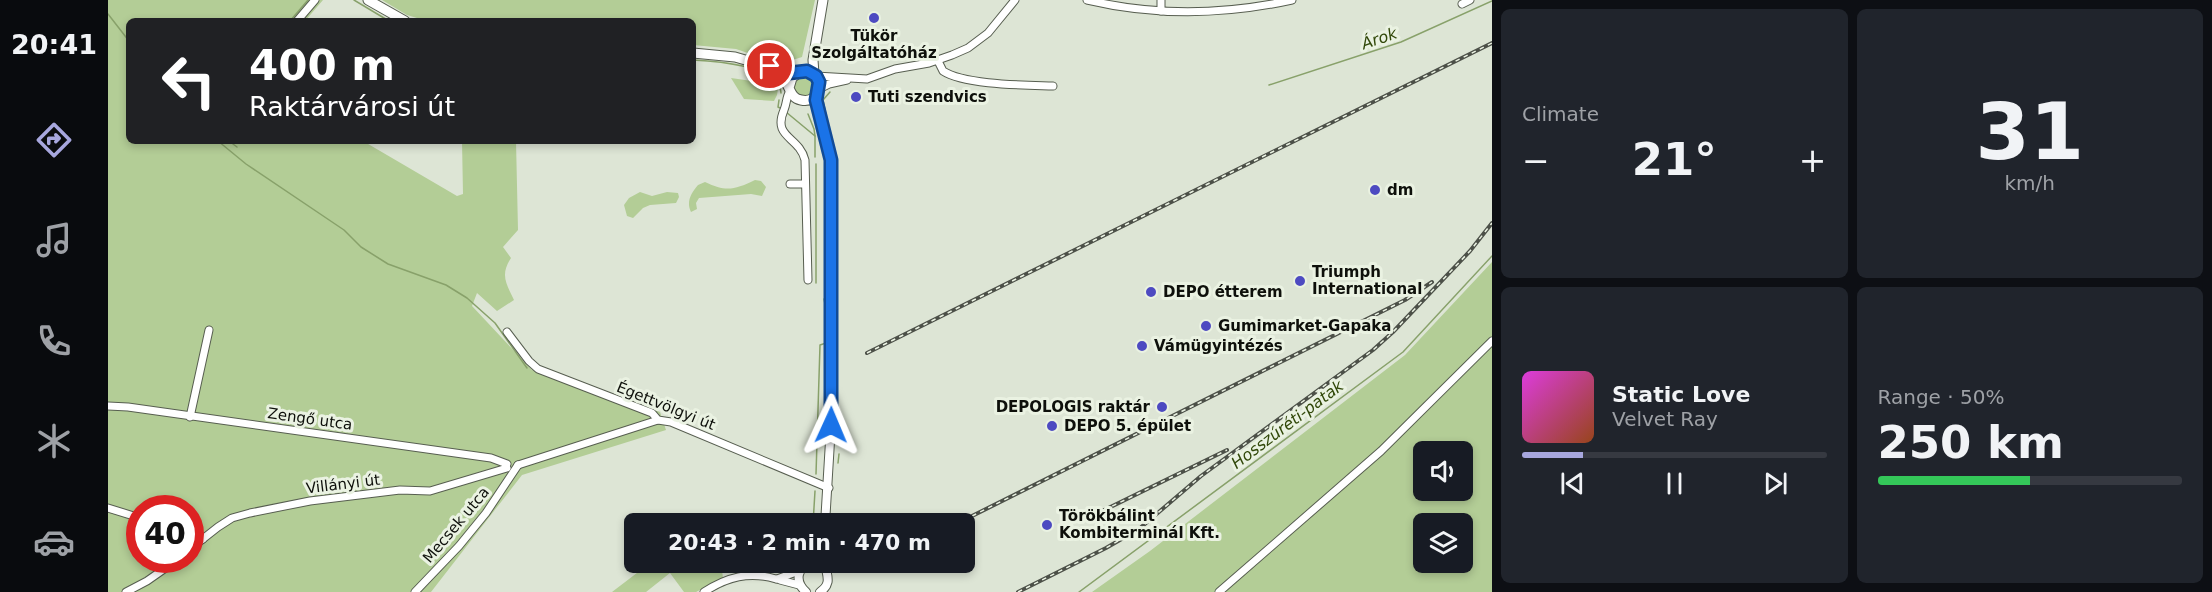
<!DOCTYPE html>
<meta charset="utf-8">
<style>
body{margin:0;font-family:"DejaVu Sans",sans-serif;background:#20242c;color:#f1f3f6;height:100vh;display:flex;flex-direction:column;font-size:22px;white-space:nowrap}
*{box-sizing:border-box;margin:0}
p{font-size:20px;color:#9ea1a6}
.icon{flex:none;width:33px;height:33px;fill:none;stroke:currentColor;stroke-width:2;stroke-linecap:round;stroke-linejoin:round}
.map{position:relative;flex:1;overflow:hidden}
.details{display:flex;flex-direction:column;gap:9px;padding:9px;background:#0d0f14;width:720px}
.details>*{flex:none}
.top-card{position:absolute;left:18px;top:18px;width:570px;height:126px;border-radius:9px;box-shadow:0 3px 9px #0003;background:#202124;color:#fff;overflow:hidden}
.tools{position:absolute;left:1305px;top:441px;display:grid;gap:12px}
.tools a{display:grid;place-items:center;width:60px;height:60px;border-radius:9px;background:#171b24;box-shadow:0 3px 9px #0003;font-size:30px}
.speed{position:absolute;left:18px;top:495px;display:flex;gap:12px;font-size:30px;font-weight:700;text-align:center}
.speed>*{display:grid;place-content:center;width:78px;height:78px;border-radius:50%;background:#171b24;box-shadow:0 3px 9px #0003;line-height:1}
.speed .limit{border:9px solid #d22;background:#fff;color:#111}
.pin{position:absolute;display:grid;place-items:center;width:51px;height:51px;color:#fff;margin:-26px;border:3px solid #fff;border-radius:50%;box-shadow:0 2px 6px #0007}
.me{position:absolute;width:66px;margin:-33px;rotate:1deg;stroke-linejoin:round;filter:drop-shadow(0 0 4px #0008)}
.turn{display:flex;align-items:center;gap:21px;height:126px;padding:0 24px;font-size:27px}
.turn .icon{width:78px;height:78px;stroke-width:2.5}
.turn b{display:block;font-size:42px;line-height:51px}
.big{font-size:45px;font-weight:700;line-height:1.1}
.details .widget{flex:1;display:flex;flex-direction:column;justify-content:center;gap:9px;min-width:0;padding:0 21px;border-radius:9px;background:#20242c}
.details .dial{align-items:center;gap:0}
.dial b{font-size:78px;line-height:1}
.song{display:flex;align-items:center;gap:18px}
.cover{width:72px;height:72px;border-radius:9px;background:linear-gradient(135deg,hsl(300 70% 55%),hsl(20 70% 35%))}
.played{height:6px;border-radius:3px;background:linear-gradient(90deg,#a7a7de 20%,#363941 20%)}
.keys{display:flex;justify-content:space-around;direction:ltr}
.heat{display:flex;justify-content:space-between;align-items:center;font-size:33px;direction:ltr}
.charge{height:9px;border-radius:4px;background:linear-gradient(90deg,#34c759 50%,#363941 0)}
.details .tiles{flex:1;display:grid;gap:9px;grid-template-columns:repeat(2,1fr)}
.trip{position:absolute;left:516px;top:513px;width:351px;height:60px;border-radius:9px;background:#171b24;box-shadow:0 3px 9px #0003;font-weight:700;line-height:60px;text-align:center}
main{display:flex;flex:1;min-height:0}
.tab-bar{display:flex;flex-direction:column;width:108px;justify-content:space-around;align-items:center;background:#090b0e;color:#9ea1a6}
.tab-bar .icon{width:42px;height:42px}
.tab-bar .active{color:#a7a7de}
.tab-bar b{font-size:27px;color:#f1f3f6}
.map>svg:first-child{display:block}
</style>
<main>
<nav class="tab-bar">
<b>20:41</b>
<svg class="icon active" aria-label="directions" viewBox="0 0 24 24"><path d="M12 3l9 9-9 9-9-9zM9 14v-3h6M13 9l2 2-2 2"/></svg>
<svg class="icon" aria-label="music" viewBox="0 0 24 24"><path d="M9 18V5l10-2v13"/><circle cx="6" cy="18" r="3"/><circle cx="16" cy="16" r="3"/></svg>
<svg class="icon" aria-label="phone" viewBox="0 0 24 24"><path d="M5 4h4l2 5-3 2q2 4 5 5l2-3 5 2v4C11 20 4 13 5 4z"/></svg>
<svg class="icon" aria-label="climate" viewBox="0 0 24 24"><path d="M12 3v18M4 7l16 10M4 17L20 7"/></svg>
<svg class="icon" aria-label="car" viewBox="0 0 24 24"><path d="M5 17H2v-5l4-1 3-4h7l3 4 3 1v5h-3M9 17h6M6 11h13"/><circle cx="7" cy="17" r="2"/><circle cx="17" cy="17" r="2"/></svg>
</nav>
<div class="map">
<svg width="1384" height="592" viewBox="0 0 1384 592">
<rect width="100%" height="100%" fill="#dde5d5"/>
<g fill="#b3cd96" fill-rule="evenodd">
<path d="M 0,0 L 215,0 L 197,21 L 21,21 L 21,141 L 255,141 L 349,196 L 355,194 L 354,141 L 408,141 L 410,230 L 395,247 L 403,258 C 392,275 398,283 406,300 L 389,311 L 369,293 L 364,306 L 424,370 L 474,382 L 552,412 L 558,430 L 414,475 L 323,592 L 0,592 ZM 32,508 L 82,508 L 82,560 L 32,560 Z"/>
<path d="M 274,0 L 707,0 L 694,57 L 672,64 L 628,49 L 585,45 L 585,21 L 319,21 L 299,15 Z"/>
<circle cx="696" cy="86" r="11"/>
<path d="M 623,78 L 665,84 L 670,89 L 669,95 L 666,101 L 636,99 Z"/>
<path d="M 647,180 L 653,181 L 658,187 L 654,196 L 643,194 L 591,198 L 588,203 L 589,209 L 583,212 C 578,202 583,193 590,185 L 597,182 C 618,192 626,190 647,180 Z"/>
<path d="M 532,192 L 544,196 L 559,192 L 570,193 L 571,197 L 568,203 L 542,205 L 535,208 L 525,218 L 519,216 L 516,205 L 521,198 Z"/>
<path d="M 1384,262 L 1384,592 L 984,592 L 1042,551 L 1297,355 ZM 1316,452 L 1354,452 L 1354,490 L 1316,490 ZM 1316,524 L 1354,524 L 1354,562 L 1316,562 Z"/>
<path d="M 542,563 L 613,563 L 615,578 L 588,592 L 576,592 L 562,573 L 538,592 L 504,592 Z"/>
</g>
<g fill="none" stroke-linecap="round" stroke-linejoin="round">
<g stroke="#88a16a" stroke-width="1.5">
<path d="M 246,0 L 281,21"/>
<path d="M 0,14 L 21,41"/>
<path d="M 182,21 L 200,0"/>
<path d="M 585,60 C 605,61 671,65 673,93"/>
<path d="M 1161,85 L 1293,42 L 1384,1"/>
<path d="M 671,100 L 670,107 L 674,109"/>
<path d="M 678,112 L 707,136 L 707,157"/>
<path d="M 700,114 L 706,129 L 707,136"/>
<path d="M 718,115 L 715,100 L 722,92"/>
<path d="M 110,141 L 138,164 L 236,230 L 253,247 L 280,264 L 338,285 L 359,298 L 387,323 L 419,368"/>
<path d="M 121,141 L 129,147"/>
<path d="M 708,164 L 708,283"/>
<path d="M 716,299 L 719,314"/>
<path d="M 729,419 L 732,428"/>
<path d="M 731,445 L 731,433"/>
<path d="M 730,463 L 731,454"/>
<path d="M 708,474 L 712,345 L 718,343 L 719,325"/>
<path d="M 705,524 L 707,491"/>
<path d="M 683,570 L 690,562"/>
<path d="M 971,592 L 1295,352 L 1384,256"/>
</g>
<g stroke="#575e50" stroke-width="9">
<g id="minor">
<path d="M 979,0 C 1047,16 1116,15 1184,0"/>
<path d="M 1053,0 L 1053,11"/>
<path d="M 1354,4 L 1362,0"/>
<path d="M 189,21 L 207,0"/>
<path d="M 830,61 L 835,71 C 856,85 918,85 945,86"/>
<path d="M 708,76 L 759,79 L 787,69 L 821,63 L 844,55 L 860,48 L 880,33 L 907,0"/>
<path d="M 711,89 L 721,84 L 739,80"/>
<path d="M 682,91 C 678,97 679,103 676,110 C 664,138 691,136 697,160 L 700,280"/>
<path d="M 682,184 L 697,184"/>
<path d="M 399,332 L 421,361 L 430,369 L 544,413 L 550,420 L 563,422 L 721,488"/>
<path d="M 0,406 L 20,407 L 383,458 L 399,464"/>
<path d="M 82,417 L 101,330"/>
<path d="M 410,465 L 550,420"/>
<path d="M 0,508 L 32,518"/>
<path d="M 82,535 L 95,539"/>
<path d="M 82,549 L 110,527 L 124,518 L 142,513 L 202,501 L 292,490 L 322,491 L 399,468"/>
<path d="M 669,579 L 691,571"/>
<path d="M 672,580 L 691,585"/>
<path d="M 18,592 L 39,581 L 69,560"/>
<path d="M 307,592 L 351,546 L 378,513 L 410,465"/>
<path d="M 596,592 C 619,577 641,571 668,579"/>
<path d="M 1111,592 L 1273,451 L 1384,341"/>
</g>
</g>
<g stroke="#575e50" stroke-width="10">
<g id="tertiary">
<path d="M 708,94 L 723,160 L 723,425 L 717,524"/>
<path d="M 698,592 C 686,581 689,567 704,562"/>
<path d="M 712,592 C 725,583 718,575 717,562"/>
</g>
</g>
<g stroke="#575e50" stroke-width="11">
<g id="secondary">
<path d="M 260,0 L 297,21"/>
<path d="M 585,53 L 627,57 L 651,64"/>
<path d="M 646,62 C 657,68 670,73 678,83 C 683,90 683,98 693,100 C 711,104 715,82 703,72 L 693,71 L 684,78 L 681,88"/>
<path d="M 706,74 L 705,60 L 715,0"/>
</g>
</g>
<use href="#minor" stroke="#fff" stroke-width="7"/>
<use href="#tertiary" stroke="#fff" stroke-width="8"/>
<use href="#secondary" stroke="#fff" stroke-width="9"/>
<g stroke="#4c5048" stroke-width="4">
<g id="rail">
<path d="M 759,353 L 1384,43"/>
<path d="M 980,518 L 1119,450"/>
<path d="M 848,524 L 1297,300 L 1324,282"/>
<path d="M 910,592 L 998,548 L 1031,529 L 1093,476 L 1265,350 L 1285,332 L 1362,251 L 1384,223"/>
</g>
</g>
<use href="#rail" stroke="#eaf2e2" stroke-width="1.5" stroke-dasharray="4.5" stroke-linecap="butt"/>
</g>
<g fill="none" stroke-linecap="round" stroke-linejoin="round">
<g stroke="#114b97" stroke-width="15">
<path id="route" d="M 662,66 L 681,73 L 699,71 L 708,76 L 711,82 L 708,100 L 723,160 L 723,425"/>
</g>
<use href="#route" stroke="#1a73e8" stroke-width="10"/>
</g>
<g fill="#4d4ac1" stroke="#eaf2e2" stroke-width="2">
<circle cx="766" cy="18" r="6"/>
<circle cx="748" cy="97" r="6"/>
<circle cx="1267" cy="190" r="6"/>
<circle cx="1192" cy="281" r="6"/>
<circle cx="1043" cy="292" r="6"/>
<circle cx="1098" cy="326" r="6"/>
<circle cx="1034" cy="346" r="6"/>
<circle cx="1054" cy="407" r="6"/>
<circle cx="944" cy="426" r="6"/>
<circle cx="939" cy="525" r="6"/>
</g>
<g text-anchor="middle" stroke-width="6" stroke-linejoin="round" paint-order="stroke">
<g font-size="15" font-weight="bold" fill="#0e100b" stroke="#eaf2e2" text-anchor="start">
<text x="766" y="41" text-anchor="middle">Tükör<tspan x="766" dy="17">Szolgáltatóház</tspan></text>
<text x="760" y="102">Tuti szendvics</text>
<text x="1279" y="195">dm</text>
<text x="1204" y="277">Triumph<tspan x="1204" dy="17">International</tspan></text>
<text x="1055" y="297">DEPO étterem</text>
<text x="1110" y="331">Gumimarket-Gapaka</text>
<text x="1046" y="351">Vámügyintézés</text>
<text x="1042" y="412" text-anchor="end">DEPOLOGIS raktár</text>
<text x="956" y="431">DEPO 5. épület</text>
<text x="951" y="521">Törökbálint<tspan x="951" dy="17">Kombiterminál Kft.</tspan></text>
</g>
<g font-size="15" fill="#0e100b" stroke="#eaf2e2">
<text transform="translate(558 406) rotate(22)" y="5">Égettvölgyi út</text>
<text transform="translate(202 419) rotate(8)" y="5">Zengő utca</text>
<text transform="translate(235 484) rotate(-7)" y="5">Villányi út</text>
<text transform="translate(348 525) rotate(-50)" y="5">Mecsek utca</text>
</g>
<g font-size="16" font-style="italic" fill="#314809" stroke="#eaf2e2">
<text transform="translate(1271 38) rotate(-19)" y="6">Árok</text>
<text transform="translate(1179 424) rotate(-37)" y="6">Hosszúréti-patak</text>
</g>
</g>
</svg>
<div class="tools">
<a><svg class="icon" aria-label="sound" viewBox="0 0 24 24"><path d="M4 9h4l5-4v14l-5-4H4zM17 9q2 3 0 6"/></svg></a>
<a><svg class="icon" aria-label="layers" viewBox="0 0 24 24"><path d="M12 4l9 5-9 5-9-5zM3 14l9 5 9-5"/></svg></a>
</div>
<div class="speed"><div class="limit">40</div></div>
<div class="pin" style="left:662px;top:66px;background:#d93025"><svg class="icon" aria-label="arrive" viewBox="0 0 24 24"><path d="M6 21V4h12l-3 4 3 4H6"/></svg></div>
<svg class="me" style="left:723px;top:425px" viewBox="-20 -20 40 40"><path d="M0-17L14 15 0 8-14 15z" fill="#1a73e8" stroke="#fff" stroke-width="4"/></svg>
<div class="trip">20:43 · 2 min · 470 m</div>
<div class="top-card">
<div class="turn"><svg class="icon" aria-label="left" viewBox="0 0 24 24"><path d="M17 20v-9H6M10 6l-5 5 5 5"/></svg><div><b>400 m</b>Raktárvárosi út</div></div>
</div>
</div>
<section class="details">
<div class="tiles">
<div class="widget"><p>Climate</p>
<div class="heat"><a>−</a><b class="big">21°</b><a>+</a></div>
</div>
<div class="widget dial"><b>31</b><p>km/h</p></div>
<div class="widget">
<div class="song"><i class="cover"></i><div><b>Static Love</b><p>Velvet Ray</p></div></div>
<div class="played"></div>
<div class="keys"><svg class="icon" aria-label="previous" viewBox="0 0 24 24"><path d="M18 5L8 12l10 7zM5 5v14"/></svg><svg class="icon" aria-label="pause" viewBox="0 0 24 24"><path d="M8 5v14M16 5v14"/></svg><svg class="icon" aria-label="next" viewBox="0 0 24 24"><path d="M6 5l10 7-10 7zM19 5v14"/></svg></div>
</div>
<div class="widget"><p>Range · 50%</p><b class="big">250 km</b><div class="charge"></div></div>
</div>
</section>
</main>
